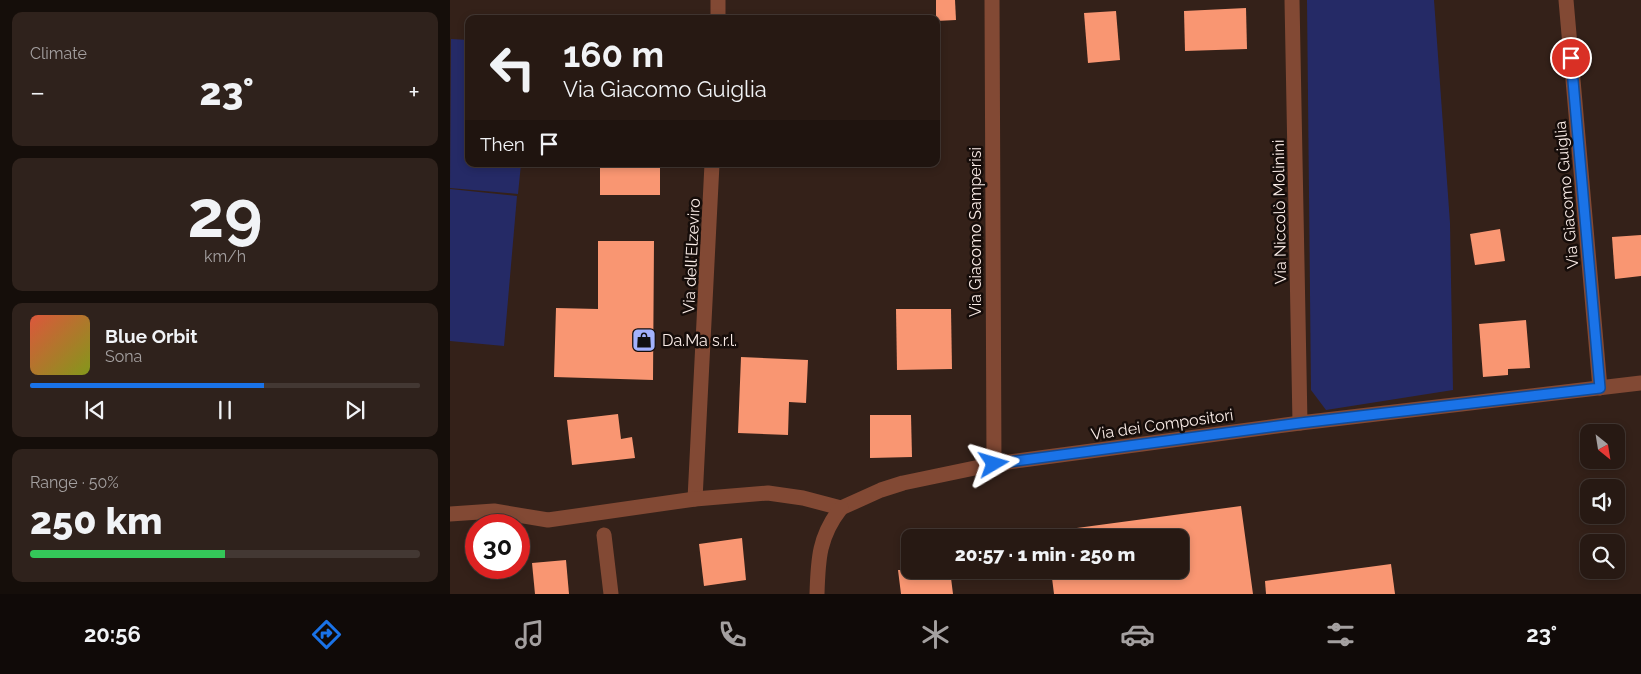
<!DOCTYPE html>
<meta charset="utf-8">
<style>
body{margin:0;font-family:Raleway,sans-serif;background:#2f221c;color:#f1f3f6;height:100vh;display:flex;flex-direction:column;font-size:19px;white-space:nowrap}
*{box-sizing:border-box;margin:0}
p{font-size:16px;color:#a4a0a0}
.icon{flex:none;width:28px;height:28px;fill:none;stroke:currentColor;stroke-width:2;stroke-linecap:round;stroke-linejoin:round}
.map{position:relative;flex:1;overflow:hidden}
.drawer{display:flex;flex-direction:column;gap:12px;padding:12px;background:#150e0a;width:450px}
.drawer>*{flex:none}
.guide{position:absolute;left:15px;top:15px;width:475px;height:152px;border-radius:10px;box-shadow:0 2px 8px #0003,0 0 0 1px #433833;background:#271913;color:#f1f3f6;overflow:hidden}
.needle{width:32px;rotate:150deg}
.controls{position:absolute;left:1130px;top:424px;display:grid;gap:10px}
.controls a{display:grid;place-items:center;width:45px;height:45px;border-radius:10px;background:#271913;box-shadow:0 2px 8px #0003,0 0 0 1px #433833;font-size:25px}
.speed{position:absolute;left:15px;top:514px;display:flex;gap:10px;font-size:25px;font-weight:700;text-align:center}
.speed>*{display:grid;place-content:center;width:65px;height:65px;border-radius:50%;background:#271913;box-shadow:0 2px 8px #0003,0 0 0 1px #433833;line-height:1}
.speed .limit{border:8px solid #d22;background:#fff;color:#111}
.pin{position:absolute;display:grid;place-items:center;width:42px;height:42px;color:#fff;margin:-21px;border:2px solid #fff;border-radius:50%;box-shadow:0 1px 5px #0007}
.me{position:absolute;width:55px;margin:-28px;rotate:83deg;stroke-linejoin:round;filter:drop-shadow(0 0 4px #0008)}
.turn{display:flex;align-items:center;gap:18px;height:105px;padding:0 15px;font-size:22px}
.turn .icon{width:65px;height:65px;stroke-width:2.5}
.turn b{display:block;font-size:35px;line-height:42px}
.then{display:flex;align-items:center;height:48px;padding:0 15px;background:#0003;gap:10px;font-size:19px}
.big{font-size:38px;font-weight:800;line-height:1.1}
.drawer .tile{flex:1;display:flex;flex-direction:column;justify-content:center;gap:8px;min-width:0;padding:0 18px;border-radius:10px;background:#2f221c}
.drawer .dial{align-items:center;gap:0}
.dial b{font-size:65px;line-height:1}
.song{display:flex;align-items:center;gap:15px}
.cover{width:60px;height:60px;border-radius:8px;background:linear-gradient(135deg,hsl(10 70% 55%),hsl(70 70% 35%))}
.played{height:5px;border-radius:2px;background:linear-gradient(90deg,#1a73e8 60%,#433833 60%)}
.keys{display:flex;justify-content:space-around;direction:ltr}
.heat{display:flex;justify-content:space-between;align-items:center;font-size:28px;direction:ltr}
.charge{height:8px;border-radius:4px;background:linear-gradient(90deg,#34c759 50%,#433833 0)}
.trip{position:absolute;left:451px;top:529px;width:288px;height:50px;border-radius:10px;background:#271913;box-shadow:0 2px 8px #0003,0 0 0 1px #433833;font-weight:800;line-height:50px;text-align:center}
.dock{display:flex;height:80px;justify-content:space-around;align-items:center;background:#100a08;color:#a4a0a0}
.dock .icon{width:35px;height:35px}
.dock .active{color:#1a73e8}
.dock b{font-size:22px;color:#f1f3f6}
main{display:flex;flex:1;min-height:0}
.map>svg:first-child{display:block}
</style>
<main>
<section class="drawer">
<div class="tile"><p>Climate</p>
<div class="heat"><a>−</a><b class="big">23°</b><a>+</a></div>
</div>
<div class="tile dial"><b>29</b><p>km/h</p></div>
<div class="tile">
<div class="song"><i class="cover"></i><div><b>Blue Orbit</b><p>Sona</p></div></div>
<div class="played"></div>
<div class="keys"><svg class="icon" aria-label="previous" viewBox="0 0 24 24"><path d="M18 5L8 12l10 7zM5 5v14"/></svg><svg class="icon" aria-label="pause" viewBox="0 0 24 24"><path d="M8 5v14M16 5v14"/></svg><svg class="icon" aria-label="next" viewBox="0 0 24 24"><path d="M6 5l10 7-10 7zM19 5v14"/></svg></div>
</div>
<div class="tile"><p>Range · 50%</p><b class="big">250 km</b><div class="charge"></div></div>
</section>
<div class="map">
<svg width="1191" height="594" viewBox="0 0 1191 594">
<rect width="100%" height="100%" fill="#342119"/>
<g fill="#252a66">
<path d="M 857,0 L 984,0 L 1000,223 L 1003,390 L 876,410 L 861,390 Z"/>
<path d="M 1,39 L 19,40 L 19,164 L 71,164 L 68,194 L 0,188 Z"/>
<path d="M 0,189 L 67,196 L 54,346 L 0,341 Z"/>
</g>
<g fill="#f99672">
<path d="M 486,0 L 505,0 L 506,20 L 486,21 Z"/>
<path d="M 796,8 L 797,49 L 735,51 L 734,11 Z"/>
<path d="M 666,11 L 670,60 L 638,63 L 634,13 Z"/>
<rect x="150" y="164" width="60" height="31"/>
<path d="M 1050,229 L 1055,261 L 1025,265 L 1020,234 Z"/>
<path d="M 1191,235 L 1191,276 L 1165,279 L 1162,237 Z"/>
<path d="M 148,241 L 204,241 L 203,380 L 104,377 L 106,308 L 148,309 Z"/>
<path d="M 446,309 L 501,309 L 502,369 L 447,370 Z"/>
<path d="M 1076,320 L 1080,368 L 1058,369 L 1058,375 L 1033,377 L 1029,324 Z"/>
<path d="M 291,357 L 358,360 L 356,403 L 339,402 L 338,435 L 288,433 Z"/>
<path d="M 168,414 L 171,439 L 182,437 L 185,458 L 122,465 L 117,420 Z"/>
<path d="M 420,415 L 461,415 L 462,457 L 420,458 Z"/>
<path d="M 791,506 L 803,594 L 604,594 L 601,570 L 730,570 L 730,538 L 597,538 L 597,532 Z"/>
<path d="M 292,538 L 296,580 L 254,586 L 249,544 Z"/>
<path d="M 116,560 L 119,594 L 85,594 L 82,563 Z"/>
<path d="M 941,564 L 945,594 L 816,594 L 815,581 Z"/>
<path d="M 448,570 L 500,570 L 503,594 L 451,594 Z"/>
</g>
<g fill="none" stroke-linecap="round" stroke-linejoin="round">
<g stroke="#824934" stroke-width="15">
<path d="M 542,0 L 544,464"/>
<path d="M 842,0 L 850,423"/>
<path d="M 1116,0 L 1150,388"/>
<path d="M 268,19 L 268,0"/>
<path d="M 245,499 L 262,164"/>
<path d="M 0,514 L 44,511 L 98,520 L 245,499 L 318,493 L 353,498 L 391,508 L 431,490 L 453,483 L 544,464 L 850,423 L 1191,383"/>
<path d="M 154,535 L 161,594"/>
<path d="M 367,594 C 368,559 369,536 391,508"/>
</g>
</g>
<g fill="none" stroke-linecap="round" stroke-linejoin="round">
<g stroke="#114b97" stroke-width="12">
<path id="route" d="M 544,464 L 850,423 L 1150,388 L 1121,58"/>
</g>
<use href="#route" stroke="#1a73e8" stroke-width="9"/>
</g>
<defs>
<g id="shop-square" transform="scale(1.25)"><rect x="-9" y="-9" width="18" height="18" rx="4" fill="#a3b2fd" stroke="#160d0a"/><path d="M-5-2.5h2.3a2.7 3.5 0 0 1 5.4 0H5L5.5 6h-11ZM-1.5-2.5h3a1.5 2.3 0 0 0-3 0Z" fill="#111"/></g>
</defs>
<g fill-rule="evenodd">
<use href="#shop-square" x="194" y="340"/>
</g>
<g text-anchor="middle" stroke-width="5" stroke-linejoin="round" paint-order="stroke">
<g font-size="16" fill="#faece7" stroke="#160d0a">
<text transform="translate(1116 195) rotate(-95)" y="6">Via Giacomo Guiglia</text>
<text transform="translate(829 212) rotate(-91)" y="6">Via Niccolò Molinini</text>
<text transform="translate(525 232) rotate(-90)" y="6">Via Giacomo Samperisi</text>
<text transform="translate(241 256) rotate(-87)" y="6">Via dell'Elzeviro</text>
<text transform="translate(712 424) rotate(-8)" y="6">Via dei Compositori</text>
</g>
<g font-size="16" fill="#faece7" stroke="#160d0a" text-anchor="start">
<text x="212" y="346">Da.Ma s.r.l.</text>
</g>
</g>
</svg>
<div class="controls">
<a><svg class="needle" viewBox="-14 -14 28 28"><path d="M0-13l5 13h-10z" fill="#e53935"/><path d="M0 13l5-13h-10z" fill="#a4a0a0"/></svg></a>
<a><svg class="icon" aria-label="sound" viewBox="0 0 24 24"><path d="M4 9h4l5-4v14l-5-4H4zM17 9q2 3 0 6"/></svg></a>
<a><svg class="icon" aria-label="search" viewBox="0 0 24 24"><circle cx="10" cy="10" r="6"/><path d="M15 15l6 6"/></svg></a>
</div>
<div class="speed"><div class="limit">30</div></div>
<div class="pin" style="left:1121px;top:58px;background:#d93025"><svg class="icon" aria-label="arrive" viewBox="0 0 24 24"><path d="M6 21V4h12l-3 4 3 4H6"/></svg></div>
<svg class="me" style="left:544px;top:464px" viewBox="-20 -20 40 40"><path d="M0-17L14 15 0 8-14 15z" fill="#1a73e8" stroke="#fff" stroke-width="4"/></svg>
<div class="trip">20:57 · 1 min · 250 m</div>
<div class="guide">
<div class="turn"><svg class="icon" aria-label="left" viewBox="0 0 24 24"><path d="M17 20v-9H6M10 6l-5 5 5 5"/></svg><div><b>160 m</b>Via Giacomo Guiglia</div></div>
<div class="then">Then<svg class="icon" aria-label="arrive" viewBox="0 0 24 24"><path d="M6 21V4h12l-3 4 3 4H6"/></svg></div>
</div>
</div>
</main>
<nav class="dock">
<b>20:56</b>
<svg class="icon active" aria-label="directions" viewBox="0 0 24 24"><path d="M12 3l9 9-9 9-9-9zM9 14v-3h6M13 9l2 2-2 2"/></svg>
<svg class="icon" aria-label="music" viewBox="0 0 24 24"><path d="M9 18V5l10-2v13"/><circle cx="6" cy="18" r="3"/><circle cx="16" cy="16" r="3"/></svg>
<svg class="icon" aria-label="phone" viewBox="0 0 24 24"><path d="M5 4h4l2 5-3 2q2 4 5 5l2-3 5 2v4C11 20 4 13 5 4z"/></svg>
<svg class="icon" aria-label="climate" viewBox="0 0 24 24"><path d="M12 3v18M4 7l16 10M4 17L20 7"/></svg>
<svg class="icon" aria-label="car" viewBox="0 0 24 24"><path d="M5 17H2v-5l4-1 3-4h7l3 4 3 1v5h-3M9 17h6M6 11h13"/><circle cx="7" cy="17" r="2"/><circle cx="17" cy="17" r="2"/></svg>
<svg class="icon" aria-label="filters" viewBox="0 0 24 24"><path d="M4 7h16M4 17h16"/><circle cx="9" cy="7" r="2"/><circle cx="15" cy="17" r="2"/></svg>
<b>23°</b>
</nav>
